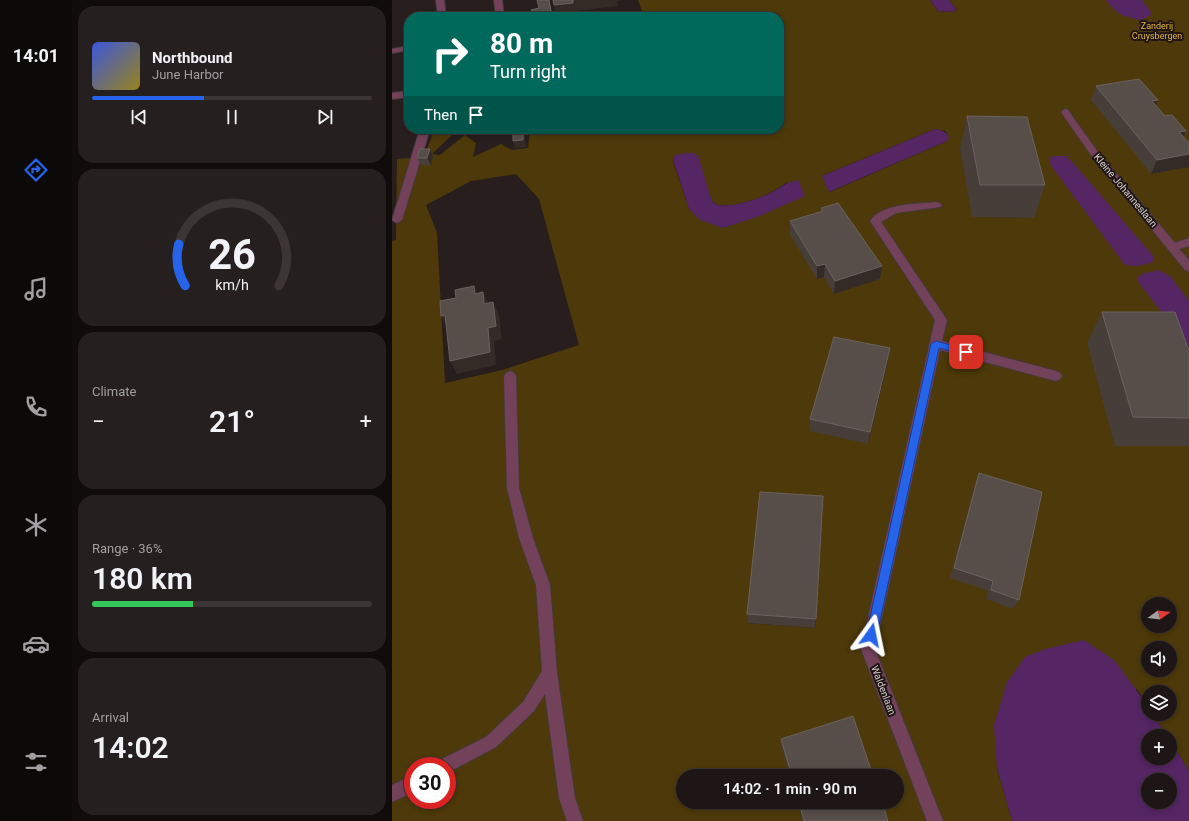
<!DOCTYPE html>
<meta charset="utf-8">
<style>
body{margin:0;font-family:Roboto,sans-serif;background:#261f1f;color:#f1f3f6;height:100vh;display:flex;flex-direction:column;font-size:15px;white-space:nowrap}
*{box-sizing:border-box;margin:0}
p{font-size:13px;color:#a19fa1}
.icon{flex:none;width:22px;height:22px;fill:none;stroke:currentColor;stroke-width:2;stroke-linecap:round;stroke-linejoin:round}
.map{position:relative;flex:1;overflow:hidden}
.sheet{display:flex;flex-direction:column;gap:6px;padding:6px;background:#100c0c;width:320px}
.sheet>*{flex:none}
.banner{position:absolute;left:12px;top:12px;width:380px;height:122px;border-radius:16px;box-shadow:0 2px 6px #0003,0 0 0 1px #3c3535;background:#00695c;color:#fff;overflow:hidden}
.needle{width:26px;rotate:75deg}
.controls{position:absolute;left:749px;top:597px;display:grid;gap:8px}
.controls a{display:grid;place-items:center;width:36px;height:36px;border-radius:50%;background:#1e1616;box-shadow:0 2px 6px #0003,0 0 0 1px #3c3535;font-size:20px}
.speed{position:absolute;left:12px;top:757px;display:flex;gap:8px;font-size:20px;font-weight:700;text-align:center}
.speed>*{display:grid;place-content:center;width:52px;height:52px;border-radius:50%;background:#1e1616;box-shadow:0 2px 6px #0003,0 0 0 1px #3c3535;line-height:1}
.speed .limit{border:6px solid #d22;background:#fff;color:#111}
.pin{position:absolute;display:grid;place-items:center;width:34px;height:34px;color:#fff;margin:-17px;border-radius:8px;box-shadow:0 2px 6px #0006}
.me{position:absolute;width:44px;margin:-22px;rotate:12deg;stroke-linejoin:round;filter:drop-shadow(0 0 3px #0008)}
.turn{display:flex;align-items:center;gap:14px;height:84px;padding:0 20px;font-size:18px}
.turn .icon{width:52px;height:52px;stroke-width:2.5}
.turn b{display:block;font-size:28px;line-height:34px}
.then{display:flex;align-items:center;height:38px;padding:0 20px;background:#0003;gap:8px;font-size:15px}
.big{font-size:30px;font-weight:600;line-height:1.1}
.sheet .widget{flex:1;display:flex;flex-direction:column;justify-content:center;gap:6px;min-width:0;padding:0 14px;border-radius:16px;background:#261f1f}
.sheet .dial{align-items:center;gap:0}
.dial svg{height:104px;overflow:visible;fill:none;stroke:#3c3535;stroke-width:7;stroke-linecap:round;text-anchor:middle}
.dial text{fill:#f1f3f6;stroke:none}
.song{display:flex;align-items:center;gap:12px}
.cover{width:48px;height:48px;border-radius:6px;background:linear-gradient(135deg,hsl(230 70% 55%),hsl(50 70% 35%))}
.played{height:4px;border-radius:2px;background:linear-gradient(90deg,#2563eb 40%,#3c3535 40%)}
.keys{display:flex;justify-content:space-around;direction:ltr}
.heat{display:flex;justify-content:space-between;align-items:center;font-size:22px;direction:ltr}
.charge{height:6px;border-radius:3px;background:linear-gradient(90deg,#34c759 36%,#3c3535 0)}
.trip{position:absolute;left:284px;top:769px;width:228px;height:40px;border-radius:20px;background:#1e1616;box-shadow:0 2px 6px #0003,0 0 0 1px #3c3535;font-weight:600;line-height:40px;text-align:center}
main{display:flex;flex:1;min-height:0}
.tab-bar{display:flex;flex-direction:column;width:72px;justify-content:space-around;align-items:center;background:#0c0909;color:#a19fa1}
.tab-bar .icon{width:28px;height:28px}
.tab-bar .active{color:#2563eb}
.tab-bar b{font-size:18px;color:#f1f3f6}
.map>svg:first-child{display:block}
</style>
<main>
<nav class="tab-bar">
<b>14:01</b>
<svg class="icon active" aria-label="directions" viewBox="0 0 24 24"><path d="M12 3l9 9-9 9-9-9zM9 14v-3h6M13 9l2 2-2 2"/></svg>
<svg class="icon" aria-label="music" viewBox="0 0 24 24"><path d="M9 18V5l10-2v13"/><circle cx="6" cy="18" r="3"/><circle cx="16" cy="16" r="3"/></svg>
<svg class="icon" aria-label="phone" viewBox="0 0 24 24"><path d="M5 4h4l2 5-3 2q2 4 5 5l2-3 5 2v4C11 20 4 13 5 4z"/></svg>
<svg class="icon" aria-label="climate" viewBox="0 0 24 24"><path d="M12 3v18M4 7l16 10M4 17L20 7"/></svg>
<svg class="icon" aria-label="car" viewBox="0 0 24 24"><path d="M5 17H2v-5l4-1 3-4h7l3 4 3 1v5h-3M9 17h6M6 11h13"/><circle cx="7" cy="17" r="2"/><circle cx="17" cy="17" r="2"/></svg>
<svg class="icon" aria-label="filters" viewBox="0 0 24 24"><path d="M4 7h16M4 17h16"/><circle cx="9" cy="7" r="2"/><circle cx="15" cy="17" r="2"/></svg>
</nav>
<section class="sheet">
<div class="widget">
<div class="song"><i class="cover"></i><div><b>Northbound</b><p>June Harbor</p></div></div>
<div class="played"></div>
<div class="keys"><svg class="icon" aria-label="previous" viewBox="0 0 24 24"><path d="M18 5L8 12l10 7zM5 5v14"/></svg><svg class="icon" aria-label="pause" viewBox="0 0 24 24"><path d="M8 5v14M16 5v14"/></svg><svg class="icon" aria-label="next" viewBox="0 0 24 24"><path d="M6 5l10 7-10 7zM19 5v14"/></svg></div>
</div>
<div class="widget dial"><svg viewBox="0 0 100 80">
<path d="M14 69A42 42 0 1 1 86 69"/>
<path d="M14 69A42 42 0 0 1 9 37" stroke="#2563eb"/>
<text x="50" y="56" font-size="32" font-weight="700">26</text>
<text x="50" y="72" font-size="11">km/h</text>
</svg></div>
<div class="widget"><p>Climate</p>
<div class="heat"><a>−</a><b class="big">21°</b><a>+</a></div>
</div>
<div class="widget"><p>Range · 36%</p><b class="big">180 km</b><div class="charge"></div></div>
<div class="widget"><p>Arrival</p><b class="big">14:02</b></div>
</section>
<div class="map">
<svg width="797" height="821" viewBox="0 0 797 821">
<rect width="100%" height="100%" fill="#281e1d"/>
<path fill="#4d3909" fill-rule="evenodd" d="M 246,0 L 538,0 L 546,11 L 559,12 L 565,10 L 557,0 L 797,0 L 797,771 L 778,740 L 778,736 L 775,736 L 761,714 L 778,714 L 778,692 L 756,692 L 756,706 L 745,689 L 605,768 L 620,821 L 492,821 L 486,802 L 505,802 L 505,776 L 477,776 L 390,745 L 398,776 L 291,776 L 291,802 L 405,802 L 411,821 L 0,821 L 0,241 L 4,240 L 5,159 L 19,158 L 25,173 L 43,129 L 54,131 L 60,135 L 40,154 L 48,155 L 73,135 L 84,143 L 81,157 L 109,144 L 120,150 L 136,148 L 138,129 L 387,129 L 387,17 L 252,17 ZM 543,129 L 553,131 L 555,133 L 555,141 L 438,192 L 430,176 ZM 568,149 L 642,218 L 581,217 ZM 283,155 L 315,188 L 320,201 L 325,205 C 348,208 378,196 396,181 L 368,215 L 331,228 L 297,209 L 281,161 ZM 124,174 L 147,199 L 187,345 L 110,370 L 53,383 L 45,233 L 34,205 L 79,181 ZM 430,507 L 423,628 L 356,623 L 356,622 ZM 756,604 L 778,604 L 778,626 L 756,626 ZM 756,648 L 778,648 L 778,670 L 756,670 ZM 21,766 L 55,766 L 55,800 L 21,800 Z"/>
<g fill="#552564" fill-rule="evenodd">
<path d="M 538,0 L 557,0 L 565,10 L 559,12 L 546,11 Z"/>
<path d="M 714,0 L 750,0 L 760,14 L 750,20 C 731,17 726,15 714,0 Z"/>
<path d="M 543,129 C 550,130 553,131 557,137 L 555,141 L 437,192 L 430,176 Z"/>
<path d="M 294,153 L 301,153 L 306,156 L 320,201 L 325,205 C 342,207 362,201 378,193 C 388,188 394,182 406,180 L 413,196 L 368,216 L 331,228 L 308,220 L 297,209 L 281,160 L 283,155 Z"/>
<path d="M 664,156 L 674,156 L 682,164 L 761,256 L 761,262 L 746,266 L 733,265 L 660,167 L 657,161 L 658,157 Z"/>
<path d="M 766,270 L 778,276 L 797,301 L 797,347 L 747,283 L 745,278 L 750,274 Z"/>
<path d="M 692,640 L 723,661 L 756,706 L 756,714 L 761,714 L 775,736 L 756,736 L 756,758 L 778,758 L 778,740 L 797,771 L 797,821 L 620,821 L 605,768 L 602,725 L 615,682 L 633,657 L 653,649 ZM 756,780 L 778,780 L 778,802 L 756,802 Z"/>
</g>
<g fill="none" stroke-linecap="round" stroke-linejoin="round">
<g stroke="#443b3a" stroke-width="2">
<g id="minor">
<path d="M 44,0 L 52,0 L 54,17 L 46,17 Z"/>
<path d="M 102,0 L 110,0 L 112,17 L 104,17 Z"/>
<path d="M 17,46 L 17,50 L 0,53 L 0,49 Z"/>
<path d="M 17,91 L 17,97 L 0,99 L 0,93 Z"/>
<path d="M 673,109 L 676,110 L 705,151 L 783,243 L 797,238 L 797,246 L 787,249 L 797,260 L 797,271 L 793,270 L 699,155 L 669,112 Z"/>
<path d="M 28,129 L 38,129 L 10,220 L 5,223 L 0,220 Z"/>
<path d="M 545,202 L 550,205 L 548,207 L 504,213 L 489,222 L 555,320 L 550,341 L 664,371 L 668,373 L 670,376 L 668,379 L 664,381 L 548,350 L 483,649 L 551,821 L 535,821 L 469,649 L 543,320 L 478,221 C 490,203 526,204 545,202 Z"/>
<path d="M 118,371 L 122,373 L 124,376 L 127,488 L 141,538 L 158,585 L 165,673 L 183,798 L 191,821 L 175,821 L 167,798 L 153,694 L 141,712 L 104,747 L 55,773 L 55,766 L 46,766 L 48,760 L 94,737 L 131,702 L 150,671 L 144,585 L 127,538 L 115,488 L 112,376 L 114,373 Z"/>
<path d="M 21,775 L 21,792 L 0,802 L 0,785 Z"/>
</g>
</g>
<use href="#minor" fill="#74415b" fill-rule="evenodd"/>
</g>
<g fill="#473e39">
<path d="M 704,86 L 764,105 L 773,116 L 794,131 L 791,137 L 759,174 L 699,100 Z"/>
<path d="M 575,116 L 653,185 L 642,218 L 580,217 L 568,149 Z"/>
<path d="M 38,149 L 41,156 L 39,165 L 29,165 L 25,158 Z"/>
<path d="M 429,208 L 490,266 L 488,279 L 442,294 L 432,277 L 425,279 L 398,235 L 398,221 L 429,212 Z"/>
<path d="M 710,312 L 797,351 L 797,446 L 723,446 L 695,343 Z"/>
<path d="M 496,361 L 476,444 L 418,431 L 418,419 Z"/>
<path d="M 587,473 L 627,600 L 621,609 L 594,599 L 596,591 L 558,578 L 583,484 Z"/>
<path d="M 431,496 L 423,628 L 356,623 L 355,614 Z"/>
<path d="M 389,739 L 481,776 L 398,776 L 389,745 Z"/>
<path d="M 405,802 L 490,802 L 496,821 L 411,821 Z"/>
</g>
<g fill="#342b27">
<path d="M 157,0 L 161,17 L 152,17 Z"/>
<path d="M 181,0 L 235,0 L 225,1 L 226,6 L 184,11 L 184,16 L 177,17 L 165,17 L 162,5 Z"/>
<path d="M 766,100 L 760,114 L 760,101 Z"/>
<path d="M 131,129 L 133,136 L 134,147 L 123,148 L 121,141 Z"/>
<path d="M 794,131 L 788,144 L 787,132 Z"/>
<path d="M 38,149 L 41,156 L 39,165 L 35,158 Z"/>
<path d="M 797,154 L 797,167 L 759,174 L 765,160 Z"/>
<path d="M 433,264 L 432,277 L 425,279 L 425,266 Z"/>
<path d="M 490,266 L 488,279 L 442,294 L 443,281 Z"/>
<path d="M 82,286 L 88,299 L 83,294 Z"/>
<path d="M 91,292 L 97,305 L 92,304 Z"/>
<path d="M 101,302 L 107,315 L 110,339 L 102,341 L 104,365 L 65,374 L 58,361 L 96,328 Z"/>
<path d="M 53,315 L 56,329 L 49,316 Z"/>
<path d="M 498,348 L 496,361 L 476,444 L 478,432 Z"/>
</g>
<g fill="#574e4a" stroke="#6b625f">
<path d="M 145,0 L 157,0 L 160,16 L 152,17 L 133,17 L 133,15 L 143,13 L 139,10 L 147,8 Z"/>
<path d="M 161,0 L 181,0 L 181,3 L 162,5 Z"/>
<path d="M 747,79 L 766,100 L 760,101 L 773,116 L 780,115 L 794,131 L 787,132 L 797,143 L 797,154 L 765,160 L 704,86 Z"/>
<path d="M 575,116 L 635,117 L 653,185 L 588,185 Z"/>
<path d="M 131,129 L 131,140 L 121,141 L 121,131 Z"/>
<path d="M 28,149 L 38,149 L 35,158 L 25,158 Z"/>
<path d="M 446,203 L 490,266 L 443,281 L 433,264 L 425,266 L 398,221 L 431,211 L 429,208 Z"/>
<path d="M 82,286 L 83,294 L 91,292 L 92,304 L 101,302 L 104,326 L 96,328 L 98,352 L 58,361 L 53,315 L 49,316 L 48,301 L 64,298 L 63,290 Z"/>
<path d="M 710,312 L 783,312 L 797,351 L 797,418 L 741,417 Z"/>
<path d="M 442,337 L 498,348 L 478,432 L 418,419 Z"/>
<path d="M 587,473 L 650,492 L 627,600 L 599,590 L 601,581 L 562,568 Z"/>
<path d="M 368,492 L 431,496 L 424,619 L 355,614 Z"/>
<path d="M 461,716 L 481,776 L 400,776 L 389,739 Z"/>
<path d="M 407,802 L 490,802 L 496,821 L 412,821 Z"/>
</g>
<path fill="#2563eb" stroke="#184099" d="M 544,341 L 577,350 L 578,352 L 574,355 L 547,348 L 485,635 L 483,639 L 479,640 L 475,639 L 474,635 L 539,344 Z"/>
<g text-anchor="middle" stroke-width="4" stroke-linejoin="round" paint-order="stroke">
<g font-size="9" fill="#e9b53c" stroke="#1e1514">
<text x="765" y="29">Zanderij<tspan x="765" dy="10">Cruysbergen</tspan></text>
</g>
<g font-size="10" fill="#d8d1d0" stroke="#1e1514">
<text transform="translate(734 190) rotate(50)" y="4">Kleine Johanneslaan</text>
<text transform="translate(492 690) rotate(69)" y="4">Waldenlaan</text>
</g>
</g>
</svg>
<div class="controls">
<a><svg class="needle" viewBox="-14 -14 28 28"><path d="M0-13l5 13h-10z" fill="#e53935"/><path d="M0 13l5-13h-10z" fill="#a19fa1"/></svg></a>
<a><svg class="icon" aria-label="sound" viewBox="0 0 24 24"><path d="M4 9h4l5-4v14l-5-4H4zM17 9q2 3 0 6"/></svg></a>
<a><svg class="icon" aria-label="layers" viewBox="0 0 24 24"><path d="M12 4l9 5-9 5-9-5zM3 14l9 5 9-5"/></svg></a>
<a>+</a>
<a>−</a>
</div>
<div class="speed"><div class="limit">30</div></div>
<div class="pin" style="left:574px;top:352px;background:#d93025"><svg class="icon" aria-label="arrive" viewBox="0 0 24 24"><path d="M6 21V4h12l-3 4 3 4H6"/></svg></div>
<svg class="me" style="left:479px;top:635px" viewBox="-20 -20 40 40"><path d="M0-17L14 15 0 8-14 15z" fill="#2563eb" stroke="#fff" stroke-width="4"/></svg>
<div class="trip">14:02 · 1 min · 90 m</div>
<div class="banner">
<div class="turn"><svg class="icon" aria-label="right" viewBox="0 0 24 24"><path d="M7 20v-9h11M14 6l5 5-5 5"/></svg><div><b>80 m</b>Turn right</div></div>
<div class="then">Then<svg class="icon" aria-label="arrive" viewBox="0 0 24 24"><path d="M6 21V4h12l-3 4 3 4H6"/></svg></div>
</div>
</div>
</main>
